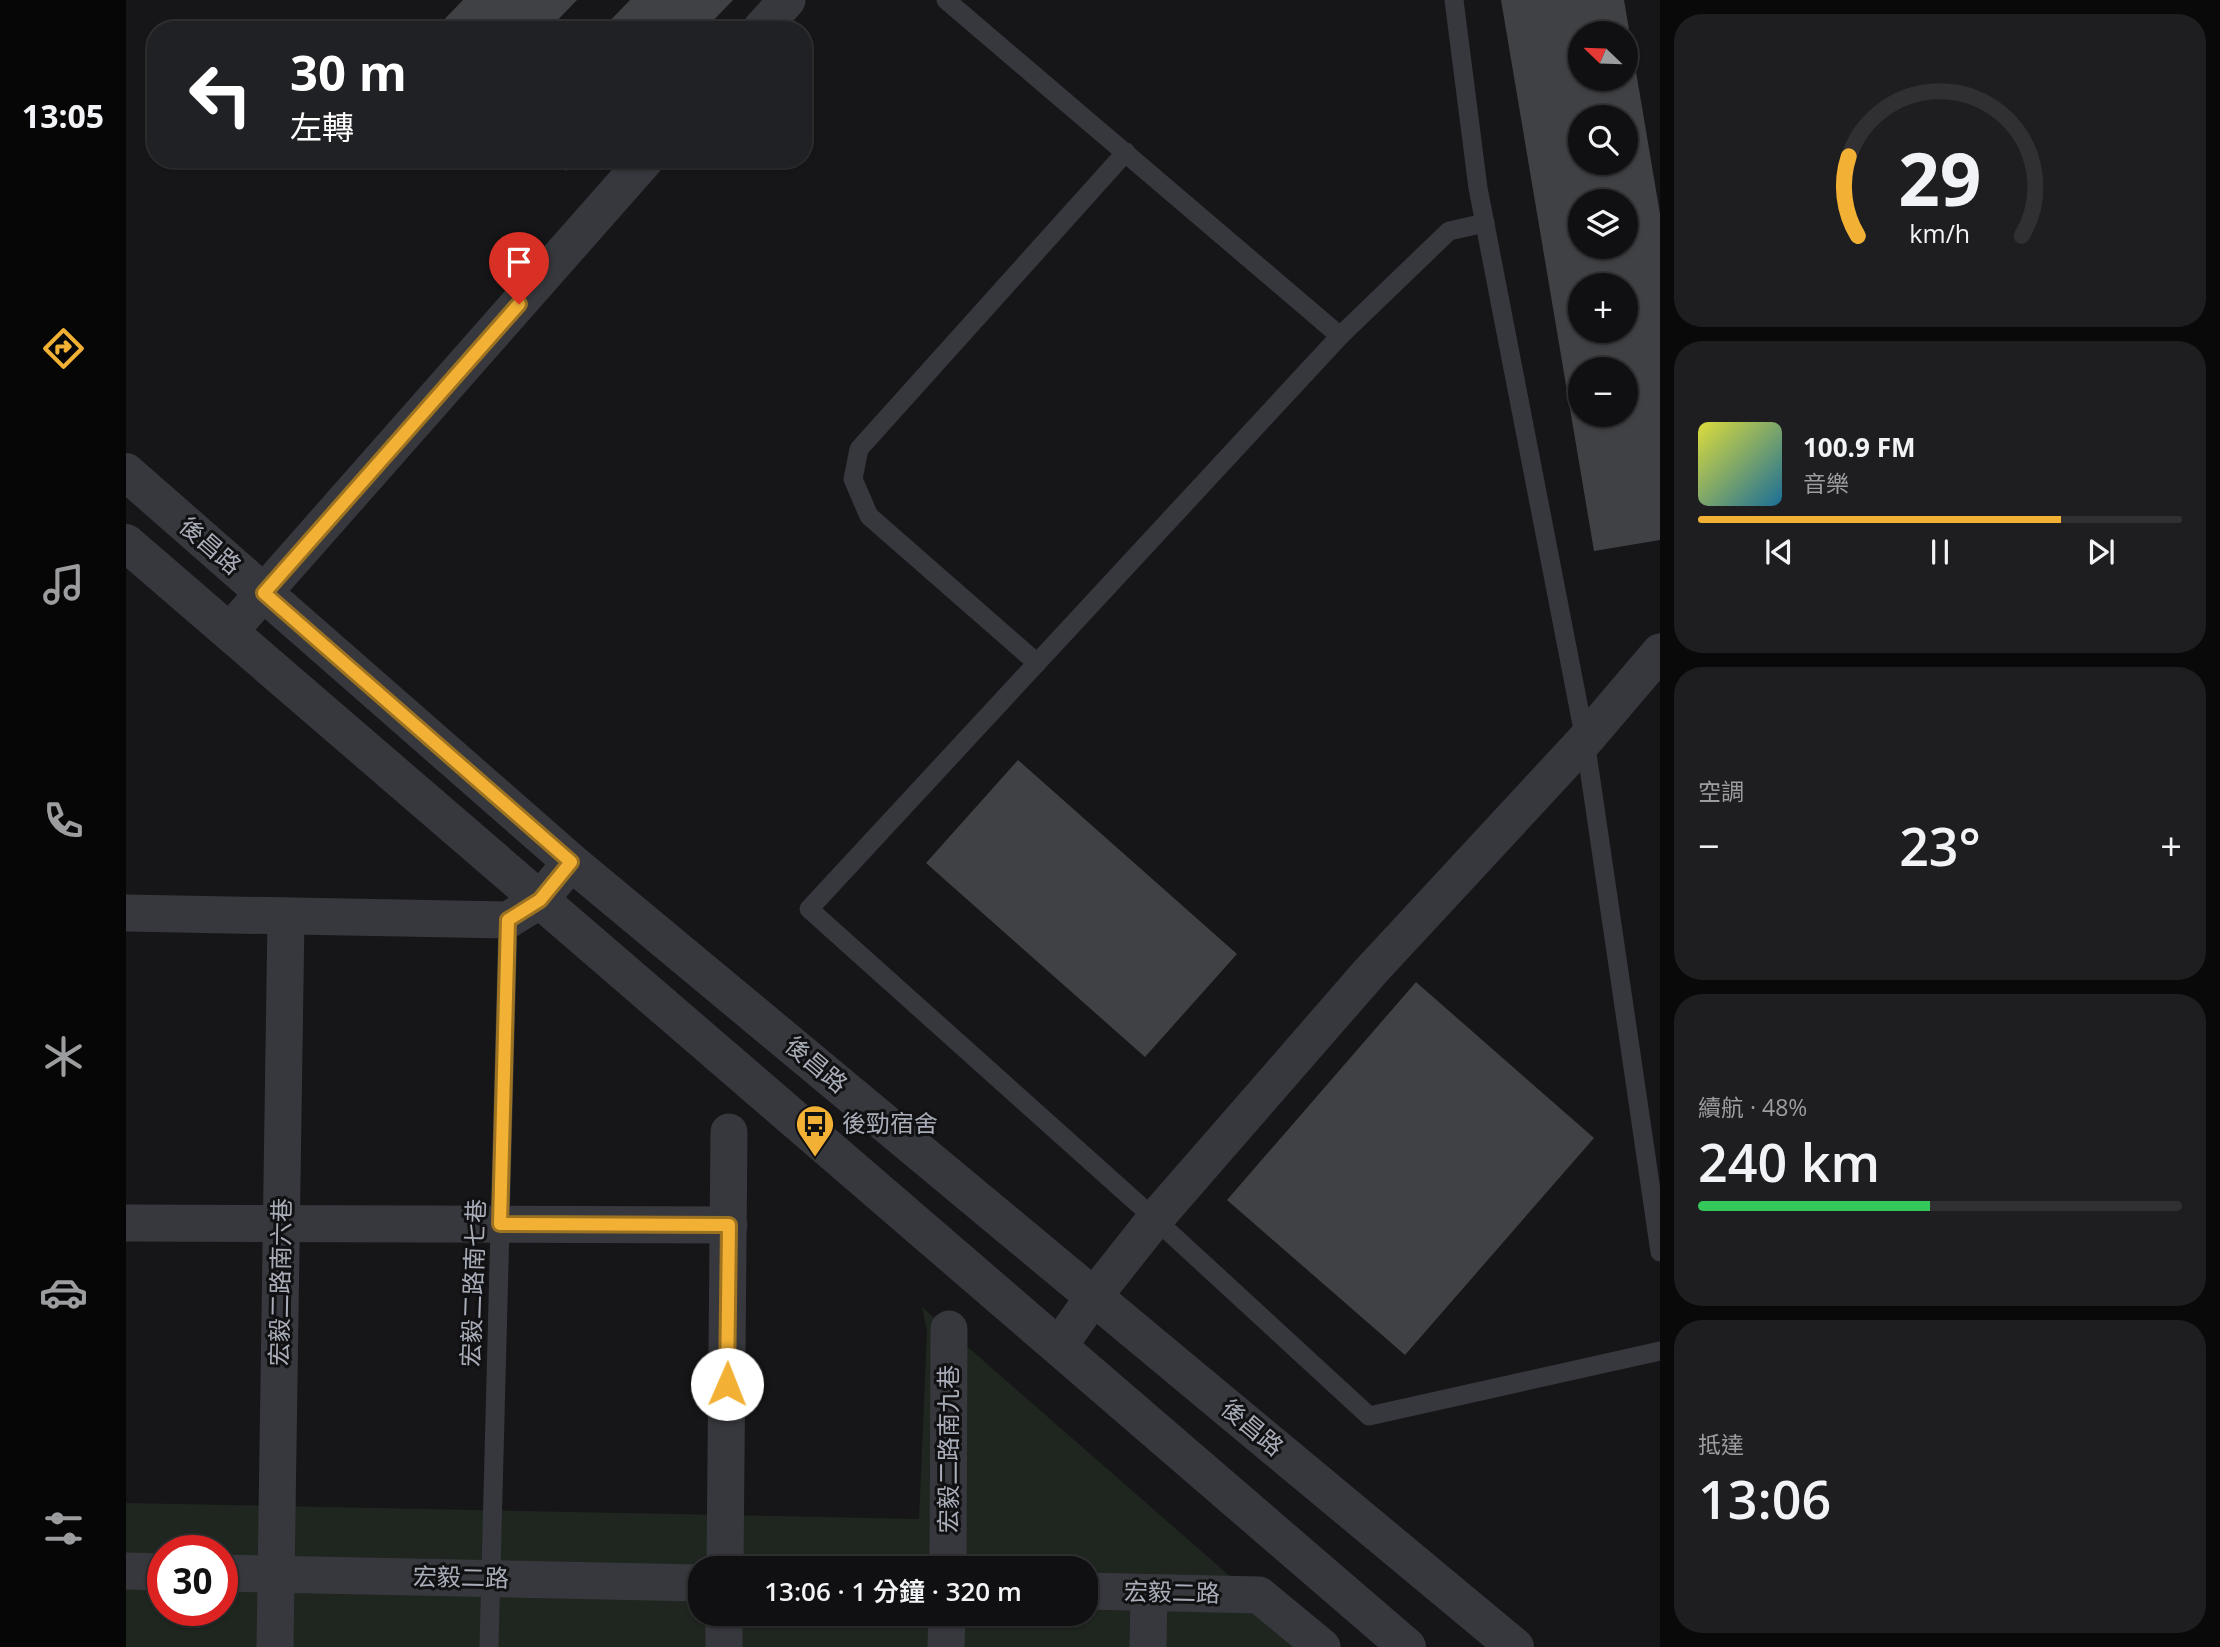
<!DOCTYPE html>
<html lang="zh-TW">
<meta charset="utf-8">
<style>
body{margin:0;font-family:"Open Sans","Noto Sans TC",sans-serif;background:#1e1e20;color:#f1f3f6;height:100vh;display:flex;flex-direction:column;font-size:26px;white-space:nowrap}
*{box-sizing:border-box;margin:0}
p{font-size:23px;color:#9c9d9f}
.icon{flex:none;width:38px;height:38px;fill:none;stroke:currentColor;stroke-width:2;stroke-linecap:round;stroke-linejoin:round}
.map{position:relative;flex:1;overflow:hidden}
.side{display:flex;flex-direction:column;gap:14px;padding:14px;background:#09090a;width:560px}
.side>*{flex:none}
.banner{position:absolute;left:21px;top:21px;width:665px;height:147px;border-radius:28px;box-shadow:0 2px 5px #0004,0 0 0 2px #303032;background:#202124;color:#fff;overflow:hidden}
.needle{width:46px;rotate:293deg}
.controls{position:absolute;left:1442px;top:21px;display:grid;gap:14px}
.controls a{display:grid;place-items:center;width:70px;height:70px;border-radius:50%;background:#101012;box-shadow:0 2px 5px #0004,0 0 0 2px #303032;font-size:35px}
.speed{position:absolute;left:21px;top:1535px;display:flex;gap:14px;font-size:35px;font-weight:700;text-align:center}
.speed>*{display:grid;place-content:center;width:91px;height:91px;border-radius:50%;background:#101012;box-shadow:0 2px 5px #0004,0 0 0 2px #303032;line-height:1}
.speed .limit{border:10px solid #d22;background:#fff;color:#111}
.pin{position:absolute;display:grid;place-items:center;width:60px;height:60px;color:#fff;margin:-72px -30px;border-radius:50% 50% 50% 0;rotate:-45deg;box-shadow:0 0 7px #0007}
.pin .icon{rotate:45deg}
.me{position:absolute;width:77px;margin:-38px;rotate:1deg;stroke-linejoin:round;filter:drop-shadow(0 0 5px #0008)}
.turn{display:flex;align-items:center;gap:24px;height:147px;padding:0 28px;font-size:32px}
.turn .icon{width:91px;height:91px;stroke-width:2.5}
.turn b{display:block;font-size:49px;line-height:60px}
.big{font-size:52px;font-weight:600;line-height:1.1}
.side .widget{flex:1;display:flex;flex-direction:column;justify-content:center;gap:10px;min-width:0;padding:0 24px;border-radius:28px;background:#1e1e20}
.side .dial{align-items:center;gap:0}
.dial svg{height:182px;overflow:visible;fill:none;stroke:#303032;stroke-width:7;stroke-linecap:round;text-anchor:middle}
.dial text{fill:#f1f3f6;stroke:none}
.song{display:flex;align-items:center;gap:21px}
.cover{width:84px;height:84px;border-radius:10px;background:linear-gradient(135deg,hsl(60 70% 55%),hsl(200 70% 35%))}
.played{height:7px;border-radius:4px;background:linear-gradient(90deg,#f2b134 75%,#303032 75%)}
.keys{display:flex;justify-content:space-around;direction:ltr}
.heat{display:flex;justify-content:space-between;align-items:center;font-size:38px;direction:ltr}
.charge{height:10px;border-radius:5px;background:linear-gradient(90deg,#34c759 48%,#303032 0)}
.trip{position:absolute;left:562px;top:1556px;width:410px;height:70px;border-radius:28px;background:#101012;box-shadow:0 2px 5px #0004,0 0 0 2px #303032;font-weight:600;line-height:70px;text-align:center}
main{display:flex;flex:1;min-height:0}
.tab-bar{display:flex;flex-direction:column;width:126px;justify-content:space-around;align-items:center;background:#060607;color:#9c9d9f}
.tab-bar .icon{width:49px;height:49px}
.tab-bar .on{color:#f2b134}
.tab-bar b{font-size:32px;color:#f1f3f6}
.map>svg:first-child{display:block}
</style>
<main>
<nav class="tab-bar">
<b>13:05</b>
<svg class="icon on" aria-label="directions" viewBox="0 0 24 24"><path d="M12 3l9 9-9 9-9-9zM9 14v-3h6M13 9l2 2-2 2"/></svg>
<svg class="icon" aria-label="music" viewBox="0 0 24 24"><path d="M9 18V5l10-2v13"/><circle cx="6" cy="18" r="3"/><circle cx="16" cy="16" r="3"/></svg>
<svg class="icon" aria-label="phone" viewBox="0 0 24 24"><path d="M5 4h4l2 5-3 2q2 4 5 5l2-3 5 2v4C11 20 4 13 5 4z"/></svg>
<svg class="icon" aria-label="climate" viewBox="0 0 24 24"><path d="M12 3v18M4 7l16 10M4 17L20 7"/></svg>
<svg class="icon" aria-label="car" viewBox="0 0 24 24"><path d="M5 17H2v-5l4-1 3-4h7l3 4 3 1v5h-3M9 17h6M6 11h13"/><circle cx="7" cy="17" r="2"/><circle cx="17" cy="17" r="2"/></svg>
<svg class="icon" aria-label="filters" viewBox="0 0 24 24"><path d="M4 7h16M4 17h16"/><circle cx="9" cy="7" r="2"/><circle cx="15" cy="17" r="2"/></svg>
</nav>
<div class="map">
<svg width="1534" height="1647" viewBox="0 0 1534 1647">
<rect width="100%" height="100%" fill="#161618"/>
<path fill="#1e261f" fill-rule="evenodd" d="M 796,1307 L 1185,1647 L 0,1647 L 0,1503 L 793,1519 L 801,1331 ZM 37,1550 L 96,1550 L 96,1610 L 37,1610 ZM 574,1568 L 959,1568 L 959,1614 L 574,1614 Z"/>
<g fill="#404145" fill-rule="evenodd">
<path d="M 337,0 L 451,0 L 422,30 L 308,30 Z"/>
<path d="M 504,0 L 607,0 L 578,30 L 475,30 Z"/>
<path d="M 1375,0 L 1498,0 L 1534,214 L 1534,540 L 1468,551 ZM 1454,33 L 1500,33 L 1500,79 L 1454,79 ZM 1454,117 L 1500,117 L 1500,163 L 1454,163 ZM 1454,201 L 1500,201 L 1500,247 L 1454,247 ZM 1454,285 L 1500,285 L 1500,331 L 1454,331 ZM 1454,369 L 1500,369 L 1500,415 L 1454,415 Z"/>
<path d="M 427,159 L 451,159 L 440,171 Z"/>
<path d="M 892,760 L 1111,954 L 1019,1057 L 800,863 Z"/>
<path d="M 1290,982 L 1468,1138 L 1279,1355 L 1101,1200 Z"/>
</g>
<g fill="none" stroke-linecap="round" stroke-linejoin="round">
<g stroke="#37383d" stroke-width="19">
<path d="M 820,0 L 1214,336 L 683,909 L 1029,1219 L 1243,1416 L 1534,1351"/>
<path d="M 1328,0 L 1352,188 L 1459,740 L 1534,1252"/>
<path d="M 1214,336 L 1323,231 L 1359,223"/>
<path d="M 911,663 L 743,516 L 727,479 L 733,449 L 1000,152"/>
<path d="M 363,1647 L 382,920"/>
</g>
<g stroke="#37383d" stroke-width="37">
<path d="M 634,30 L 661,0"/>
<path d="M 103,632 L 520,159"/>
<path d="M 0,913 L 382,920 L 414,900 L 445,862"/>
<path d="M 0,1223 L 603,1225"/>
<path d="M 933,1346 L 968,1296 L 1029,1219 L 1244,972 L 1459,740 L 1534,652"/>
<path d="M 599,1568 L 603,1132"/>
<path d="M 822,1568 L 823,1329"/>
<path d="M 0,1571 L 37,1572"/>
<path d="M 96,1573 L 574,1583"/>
<path d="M 959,1591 L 1133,1595 L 1196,1647"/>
<path d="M 149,1647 L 160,916"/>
<path d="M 598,1647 L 598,1614"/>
<path d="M 820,1647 L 821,1614"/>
<path d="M 1022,1647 L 1023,1593"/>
</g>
<g stroke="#37383d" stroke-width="38">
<path d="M 0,472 L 445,862 L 1389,1647"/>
<path d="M 0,543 L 1281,1647"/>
</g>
</g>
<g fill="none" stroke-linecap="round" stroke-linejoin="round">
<g stroke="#9d7322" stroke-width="18">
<path id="route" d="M 393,304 L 138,593 L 445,862 L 414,900 L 382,920 L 374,1224 L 603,1225 L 601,1384"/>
</g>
<use href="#route" stroke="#f2b134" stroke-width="12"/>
</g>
<defs>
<g id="bus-pin" transform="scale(2.0125)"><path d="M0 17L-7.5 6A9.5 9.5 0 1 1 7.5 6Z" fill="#f2b134" stroke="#111113"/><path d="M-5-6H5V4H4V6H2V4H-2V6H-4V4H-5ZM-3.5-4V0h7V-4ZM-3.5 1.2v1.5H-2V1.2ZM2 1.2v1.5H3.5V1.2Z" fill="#111"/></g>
</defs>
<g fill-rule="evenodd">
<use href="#bus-pin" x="689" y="1124"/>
</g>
<g text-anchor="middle" stroke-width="6" stroke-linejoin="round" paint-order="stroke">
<g font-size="24" fill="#a8adb8" stroke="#111113">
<text transform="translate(84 546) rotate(41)" y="8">後昌路</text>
<text transform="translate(690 1065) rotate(40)" y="8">後昌路</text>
<text transform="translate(155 1282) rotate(-89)" y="8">宏毅二路南六巷</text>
<text transform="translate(348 1283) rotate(-88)" y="8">宏毅二路南七巷</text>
<text transform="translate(1126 1428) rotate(40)" y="8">後昌路</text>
<text transform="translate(823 1449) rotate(-90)" y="8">宏毅二路南九巷</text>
<text transform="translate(335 1578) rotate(1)" y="8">宏毅二路</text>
<text transform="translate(1046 1593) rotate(1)" y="8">宏毅二路</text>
</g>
<g font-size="24" fill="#a8adb8" stroke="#111113" text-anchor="start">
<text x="716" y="1132">後勁宿舍</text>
</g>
</g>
</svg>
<div class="controls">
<a><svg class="needle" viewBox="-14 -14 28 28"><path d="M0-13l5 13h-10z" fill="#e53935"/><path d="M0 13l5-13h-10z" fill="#9c9d9f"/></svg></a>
<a><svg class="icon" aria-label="search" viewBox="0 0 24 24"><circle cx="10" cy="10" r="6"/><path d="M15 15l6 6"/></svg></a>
<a><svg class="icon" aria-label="layers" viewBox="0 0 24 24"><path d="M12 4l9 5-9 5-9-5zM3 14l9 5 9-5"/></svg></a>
<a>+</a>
<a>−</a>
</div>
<div class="speed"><div class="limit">30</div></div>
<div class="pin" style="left:393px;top:304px;background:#d93025"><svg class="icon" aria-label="arrive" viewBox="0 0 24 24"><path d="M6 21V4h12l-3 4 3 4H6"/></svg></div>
<svg class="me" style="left:601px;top:1384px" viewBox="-20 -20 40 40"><circle r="19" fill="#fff"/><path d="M0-13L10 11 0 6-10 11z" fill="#f2b134"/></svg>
<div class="trip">13:06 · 1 分鐘 · 320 m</div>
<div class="banner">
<div class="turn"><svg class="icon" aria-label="left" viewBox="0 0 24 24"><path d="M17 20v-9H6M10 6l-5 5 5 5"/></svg><div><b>30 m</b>左轉</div></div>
</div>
</div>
<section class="side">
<div class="widget dial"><svg viewBox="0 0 100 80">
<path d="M14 69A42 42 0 1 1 86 69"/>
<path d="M14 69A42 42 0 0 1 10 34" stroke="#f2b134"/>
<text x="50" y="56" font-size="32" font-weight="700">29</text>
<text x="50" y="72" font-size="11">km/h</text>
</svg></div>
<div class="widget">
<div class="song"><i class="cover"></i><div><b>100.9 FM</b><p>音樂</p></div></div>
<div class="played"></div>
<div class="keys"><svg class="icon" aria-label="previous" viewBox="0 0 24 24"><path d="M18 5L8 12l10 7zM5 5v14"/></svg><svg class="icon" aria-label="pause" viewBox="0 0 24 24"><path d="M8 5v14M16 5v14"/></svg><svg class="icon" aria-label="next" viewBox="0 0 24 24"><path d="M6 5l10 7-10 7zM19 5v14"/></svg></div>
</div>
<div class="widget"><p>空調</p>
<div class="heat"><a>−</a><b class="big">23°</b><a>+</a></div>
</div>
<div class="widget"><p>續航 · 48%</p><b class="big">240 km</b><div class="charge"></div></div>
<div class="widget"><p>抵達</p><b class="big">13:06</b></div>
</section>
</main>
